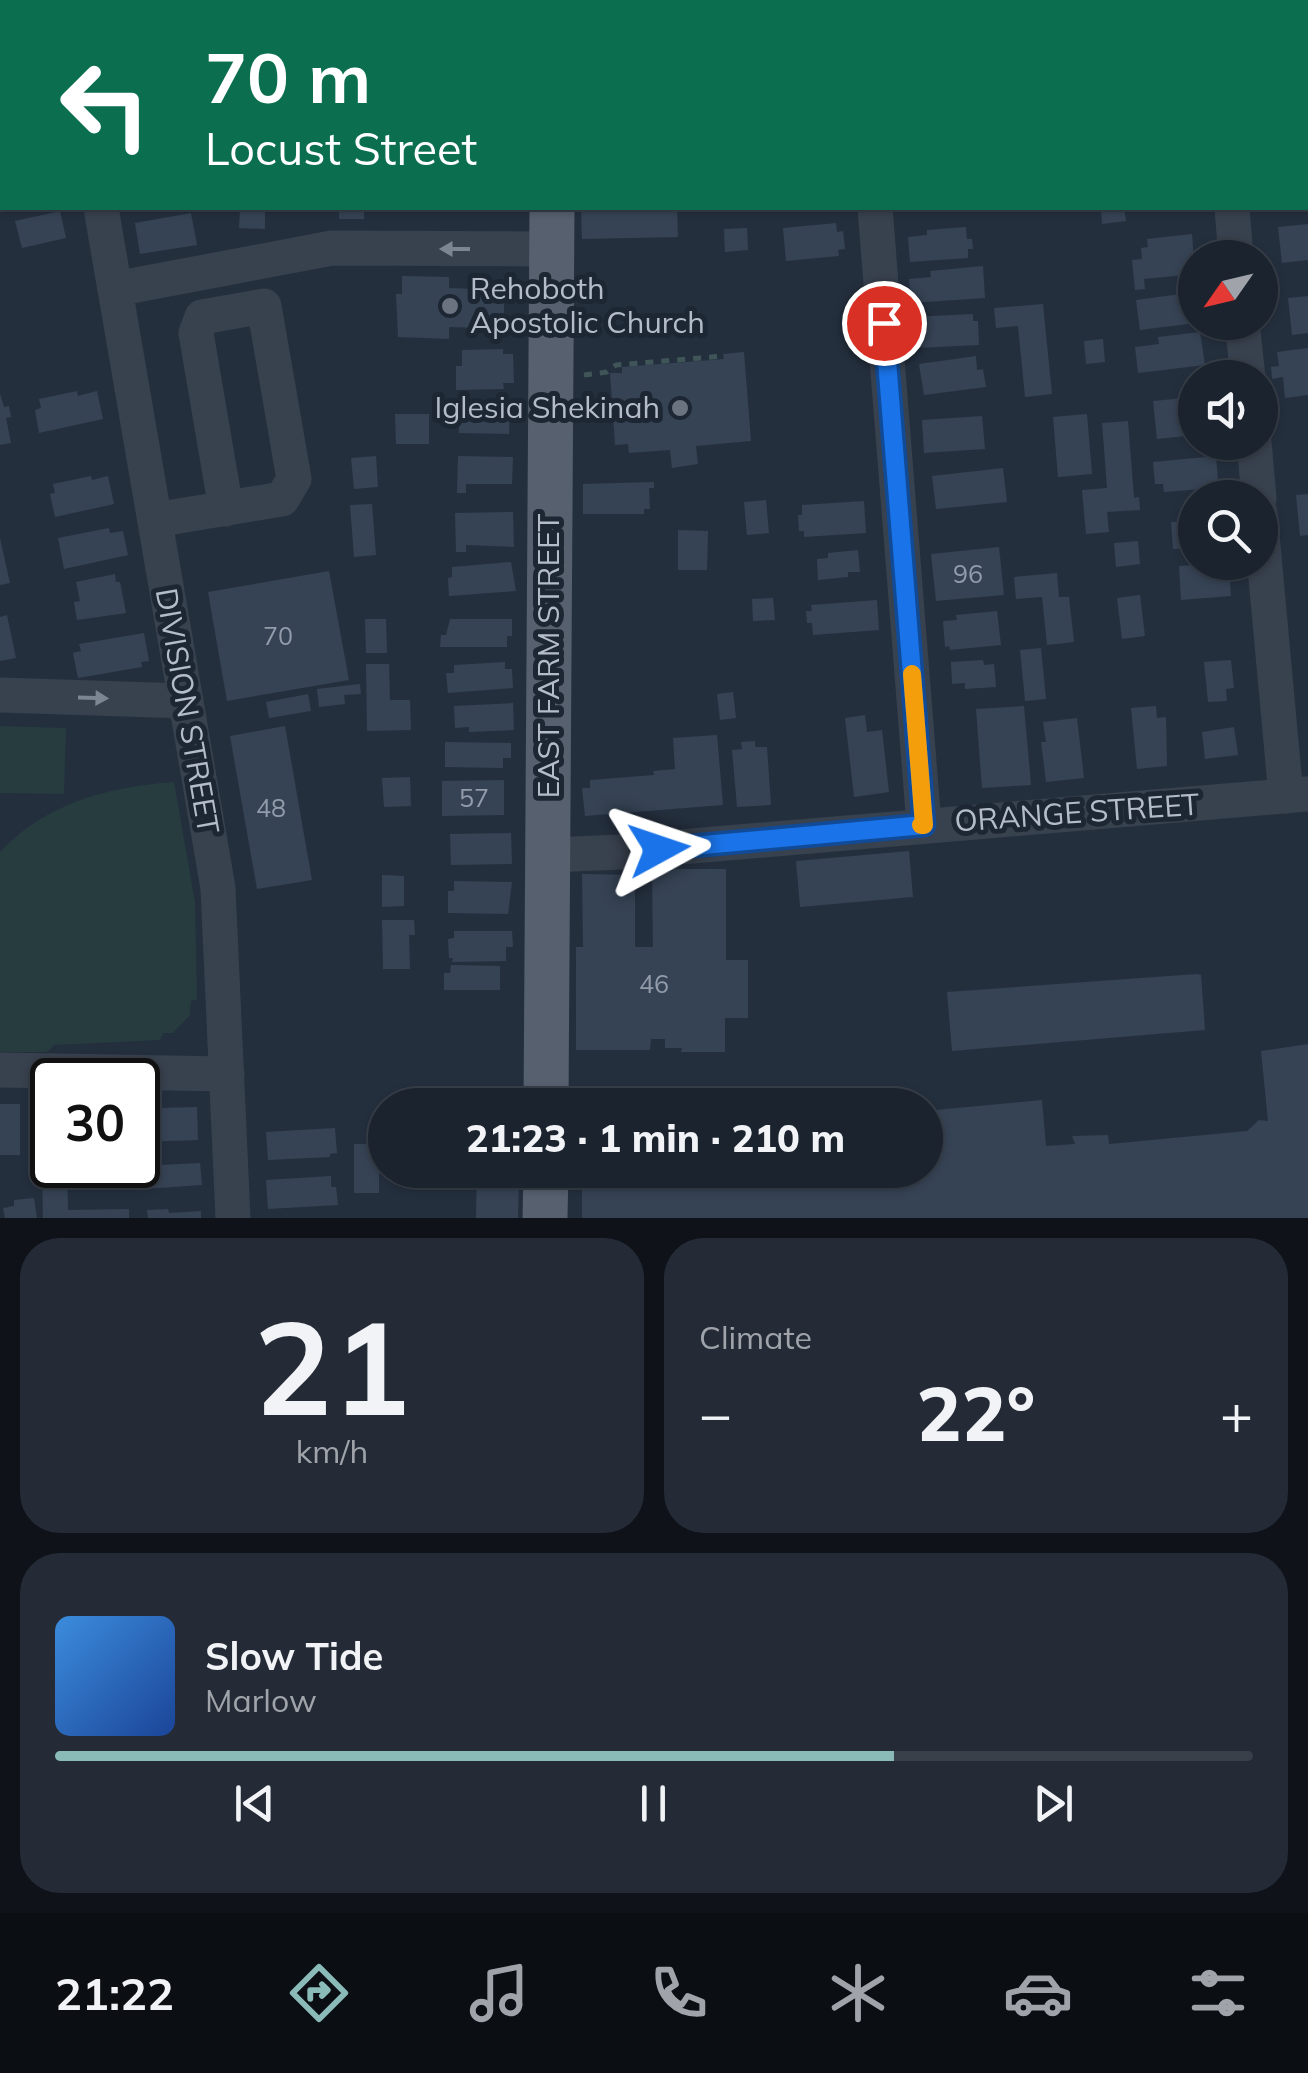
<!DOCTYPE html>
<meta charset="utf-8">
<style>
body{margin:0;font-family:Mulish,sans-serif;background:#242b36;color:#f1f3f6;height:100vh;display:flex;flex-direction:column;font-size:38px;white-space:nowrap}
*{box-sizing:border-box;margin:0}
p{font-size:32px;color:#a0a4aa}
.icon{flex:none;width:55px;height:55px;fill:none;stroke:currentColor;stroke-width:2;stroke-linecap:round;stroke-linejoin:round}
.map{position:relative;height:1218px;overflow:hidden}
.panel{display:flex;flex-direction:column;gap:20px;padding:20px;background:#0f1319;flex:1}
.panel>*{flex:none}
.banner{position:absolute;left:0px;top:0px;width:1310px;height:210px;box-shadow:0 2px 8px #0004,0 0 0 2px #39404a;background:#0b6e4f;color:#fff;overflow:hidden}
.needle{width:65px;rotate:236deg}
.buttons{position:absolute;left:1178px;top:240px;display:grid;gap:20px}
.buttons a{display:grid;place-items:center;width:100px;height:100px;border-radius:50%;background:#1b232e;box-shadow:0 2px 8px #0004,0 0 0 2px #39404a;font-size:50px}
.speed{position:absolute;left:30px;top:1058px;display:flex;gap:20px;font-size:50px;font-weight:700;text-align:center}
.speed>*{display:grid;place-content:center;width:130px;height:130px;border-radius:50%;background:#1b232e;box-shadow:0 2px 8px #0004,0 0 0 2px #39404a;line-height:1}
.speed .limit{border:5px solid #111;border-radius:15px;background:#fff;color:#111}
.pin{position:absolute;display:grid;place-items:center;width:85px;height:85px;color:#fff;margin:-42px;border:5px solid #fff;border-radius:50%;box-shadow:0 2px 10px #0007}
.me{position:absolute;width:110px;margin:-55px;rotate:85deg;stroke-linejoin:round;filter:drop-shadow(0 0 8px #0008)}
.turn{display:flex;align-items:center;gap:35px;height:210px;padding:0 40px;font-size:45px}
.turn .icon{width:130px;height:130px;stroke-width:2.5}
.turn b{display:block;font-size:70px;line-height:85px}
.big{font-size:75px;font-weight:800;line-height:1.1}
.panel .widget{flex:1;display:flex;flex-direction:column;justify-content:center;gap:15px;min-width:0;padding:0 35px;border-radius:40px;background:#242b36}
.panel .dial{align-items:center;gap:0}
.dial b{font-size:130px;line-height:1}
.song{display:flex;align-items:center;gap:30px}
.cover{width:120px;height:120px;border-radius:15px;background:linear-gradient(135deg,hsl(210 70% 55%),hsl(220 70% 35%))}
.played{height:10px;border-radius:5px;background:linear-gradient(90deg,#8bbbb9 70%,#39404a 70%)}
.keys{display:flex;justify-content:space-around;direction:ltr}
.heat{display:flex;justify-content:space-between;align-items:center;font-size:55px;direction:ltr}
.panel .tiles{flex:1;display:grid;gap:20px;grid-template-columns:1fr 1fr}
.widget:last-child{grid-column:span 2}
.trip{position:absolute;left:368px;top:1088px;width:575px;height:100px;border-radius:50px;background:#1b232e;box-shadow:0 2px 8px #0004,0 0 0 2px #39404a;font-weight:800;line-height:100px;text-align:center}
.menu{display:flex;height:160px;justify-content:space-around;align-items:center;background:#0b0e12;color:#a0a4aa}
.menu .icon{width:70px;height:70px}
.menu .on{color:#8bbbb9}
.menu b{font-size:45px;color:#f1f3f6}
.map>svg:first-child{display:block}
</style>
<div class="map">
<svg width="1308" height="1218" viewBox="0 0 1308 1218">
<rect width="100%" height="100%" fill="#242f3e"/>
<g fill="#263c3f">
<path d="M 0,726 L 66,728 L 64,794 L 0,793 Z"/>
<path d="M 174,782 L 195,902 L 197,999 L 191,1001 L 190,1015 L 173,1033 L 163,1033 L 160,1040 L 54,1045 L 47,1052 L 0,1052 L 0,852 C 46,803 107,787 174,782 Z"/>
</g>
<g fill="#364354">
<path d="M 240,208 L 265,208 L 265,229 L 239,228 Z"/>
<rect x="339" y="208" width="25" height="11"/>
<path d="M 581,208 L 677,208 L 678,237 L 582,239 Z"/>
<path d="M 1101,208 L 1124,208 L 1126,221 L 1102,224 Z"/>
<path d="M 60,211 L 66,238 L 22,248 L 15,221 Z"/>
<path d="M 191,213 L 197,245 L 140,254 L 135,223 Z"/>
<path d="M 836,223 L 837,232 L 843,231 L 845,249 L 838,250 L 839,256 L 786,261 L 783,228 Z"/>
<path d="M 1308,224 L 1308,260 L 1282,263 L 1278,227 Z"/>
<path d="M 966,227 L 967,239 L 972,239 L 973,249 L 968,249 L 968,258 L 910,262 L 908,237 L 927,235 L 927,230 Z"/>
<path d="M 747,228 L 748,250 L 725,252 L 724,229 Z"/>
<path d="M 1192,234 L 1195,274 L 1144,279 L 1145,289 L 1135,290 L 1132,260 L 1142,259 L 1141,248 L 1148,247 L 1147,239 Z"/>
<path d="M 983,266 L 985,298 L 911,303 L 909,279 L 931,277 L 930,271 Z"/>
<path d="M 402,276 L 449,277 L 449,288 L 504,290 L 504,318 L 511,318 L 511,329 L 449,327 L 449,339 L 398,337 L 396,294 L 402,294 Z"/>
<path d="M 1195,292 L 1195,323 L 1140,330 L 1136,300 Z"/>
<path d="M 1308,296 L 1308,333 L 1292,335 L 1288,298 Z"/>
<path d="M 1043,304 L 1052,394 L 1025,397 L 1018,326 L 996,328 L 994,308 Z"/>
<path d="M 973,314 L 973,321 L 978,321 L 979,345 L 915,348 L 913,317 Z"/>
<path d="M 1200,332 L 1205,365 L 1138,373 L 1135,347 L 1159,344 L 1158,337 Z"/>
<path d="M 1103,339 L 1105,362 L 1086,364 L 1084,341 Z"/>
<path d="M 1308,348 L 1308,395 L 1285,398 L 1283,377 L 1272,379 L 1271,367 L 1279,366 L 1277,352 Z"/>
<path d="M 503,349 L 503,354 L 513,354 L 514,383 L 503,383 L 504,389 L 456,390 L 456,366 L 462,366 L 462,350 Z"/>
<path d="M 744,352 L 751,441 L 696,446 L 698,464 L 672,468 L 670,450 L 629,453 L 628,444 L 615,445 L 610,373 L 622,373 L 622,367 L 724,359 L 723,354 Z"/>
<path d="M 976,356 L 977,370 L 983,369 L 986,387 L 924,395 L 919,364 Z"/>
<path d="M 77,391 L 78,396 L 97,391 L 103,419 L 39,433 L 35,410 L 41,408 L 39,399 Z"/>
<path d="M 0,394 L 4,407 L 9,406 L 11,417 L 6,418 L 11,443 L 0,445 Z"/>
<path d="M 1195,397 L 1195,435 L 1157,439 L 1153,401 Z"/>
<path d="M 459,402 L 510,403 L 509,434 L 459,433 Z"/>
<path d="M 395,414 L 429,414 L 429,444 L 396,444 Z"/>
<path d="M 1087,414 L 1092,474 L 1058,477 L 1053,417 Z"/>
<path d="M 982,416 L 985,449 L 924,453 L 922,420 Z"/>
<path d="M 1128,421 L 1134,498 L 1139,497 L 1140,510 L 1107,512 L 1109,532 L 1086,534 L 1082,490 L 1107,488 L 1102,423 Z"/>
<path d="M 376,456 L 378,487 L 354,489 L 351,458 Z"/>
<path d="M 458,456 L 513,457 L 512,484 L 466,484 L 466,493 L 457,493 Z"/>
<path d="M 1216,456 L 1218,481 L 1215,481 L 1215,488 L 1164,492 L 1163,484 L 1155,484 L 1153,462 Z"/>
<path d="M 1003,468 L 1007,502 L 936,509 L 932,476 Z"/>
<path d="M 91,476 L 92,480 L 108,476 L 114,504 L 55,517 L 50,494 L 55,493 L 53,484 Z"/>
<path d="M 654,482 L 654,488 L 649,488 L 650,509 L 644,509 L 644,514 L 583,514 L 583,484 Z"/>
<path d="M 1308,494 L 1308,535 L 1300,536 L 1296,495 Z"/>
<path d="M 766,500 L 769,533 L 747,535 L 744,502 Z"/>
<path d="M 864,501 L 866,533 L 804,537 L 804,531 L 799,531 L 798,515 L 802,515 L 802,505 Z"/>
<path d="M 372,504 L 376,555 L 354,557 L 350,505 Z"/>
<path d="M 513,512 L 514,547 L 466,545 L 466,552 L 456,552 L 455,513 Z"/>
<path d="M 1195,512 L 1195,543 L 1191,543 L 1192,548 L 1173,549 L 1171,522 L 1184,521 L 1184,513 Z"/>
<path d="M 109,528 L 110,533 L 123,531 L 128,555 L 64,569 L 58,538 Z"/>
<path d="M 678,530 L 708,531 L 707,570 L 678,570 Z"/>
<path d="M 0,538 L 10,583 L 0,585 Z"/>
<path d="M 1138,541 L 1140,564 L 1116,567 L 1114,543 Z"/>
<path d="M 999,547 L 1004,595 L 936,601 L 931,554 Z"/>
<path d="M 858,550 L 860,572 L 848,572 L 848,577 L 818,580 L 817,559 L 828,558 L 828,553 Z"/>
<path d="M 511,562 L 516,591 L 449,596 L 448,578 L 452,577 L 452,567 Z"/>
<path d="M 1229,562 L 1231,596 L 1181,600 L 1179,566 Z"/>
<path d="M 329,571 L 349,680 L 227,701 L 208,592 Z"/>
<path d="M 1057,573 L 1059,597 L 1069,597 L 1074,642 L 1047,645 L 1042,597 L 1016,599 L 1014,577 Z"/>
<path d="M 115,574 L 116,582 L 120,582 L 126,613 L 77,620 L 74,602 L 80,601 L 76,582 Z"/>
<path d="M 1140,595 L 1145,636 L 1122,639 L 1117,598 Z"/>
<path d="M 773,598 L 775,620 L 753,621 L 752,599 Z"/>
<path d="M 877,600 L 879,630 L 813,635 L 812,623 L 807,623 L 806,611 L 812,611 L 811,605 Z"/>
<path d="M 997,611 L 1001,645 L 950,650 L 949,646 L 945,647 L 943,621 L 957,620 L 956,615 Z"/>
<path d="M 7,615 L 16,658 L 0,661 L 0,617 Z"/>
<path d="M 365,619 L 386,619 L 387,653 L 366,653 Z"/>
<path d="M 450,619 L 512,619 L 512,636 L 507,636 L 507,647 L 440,647 L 441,635 L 446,635 Z"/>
<path d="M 144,633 L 149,661 L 141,662 L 142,667 L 78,678 L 73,653 L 81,651 L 79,644 Z"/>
<path d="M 1041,648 L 1046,699 L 1025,701 L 1020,650 Z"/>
<path d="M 983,660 L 984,665 L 994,664 L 996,687 L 965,689 L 965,683 L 952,684 L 951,662 Z"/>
<path d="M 1231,660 L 1234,688 L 1226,689 L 1227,701 L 1208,702 L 1204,662 Z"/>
<path d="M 505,662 L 505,669 L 512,669 L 513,688 L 448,693 L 446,673 L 454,673 L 454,665 Z"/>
<path d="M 366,664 L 389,664 L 390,700 L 410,700 L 411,730 L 367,731 Z"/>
<path d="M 360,684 L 361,694 L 344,695 L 345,704 L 319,707 L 317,689 Z"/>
<path d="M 733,692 L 736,718 L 720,720 L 717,694 Z"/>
<path d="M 308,694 L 311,711 L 269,718 L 266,702 Z"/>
<path d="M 513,703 L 514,730 L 469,732 L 469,727 L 455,728 L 454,706 Z"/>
<path d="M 1024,706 L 1031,785 L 982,788 L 976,709 Z"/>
<path d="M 1156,706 L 1157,718 L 1166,717 L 1167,766 L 1137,769 L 1131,708 Z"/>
<path d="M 865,715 L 867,732 L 882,730 L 889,792 L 854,797 L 845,718 Z"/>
<path d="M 1077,718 L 1084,778 L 1046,782 L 1041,742 L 1046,742 L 1043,722 Z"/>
<path d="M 285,726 L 312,880 L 257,889 L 230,736 Z"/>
<path d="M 1234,727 L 1238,755 L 1205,759 L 1202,732 Z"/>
<path d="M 717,735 L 723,805 L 585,816 L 582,788 L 590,788 L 590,780 L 654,775 L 653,771 L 675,769 L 673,738 Z"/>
<path d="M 755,741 L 755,747 L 767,747 L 771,805 L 737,807 L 732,750 L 742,749 L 741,742 Z"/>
<path d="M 445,742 L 511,743 L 511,758 L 503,758 L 503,768 L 445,767 Z"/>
<path d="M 410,777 L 411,806 L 384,807 L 382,778 Z"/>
<path d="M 504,780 L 504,815 L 442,816 L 442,781 Z"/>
<path d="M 511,833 L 512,864 L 451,865 L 450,834 Z"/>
<path d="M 909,851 L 913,897 L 800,907 L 796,861 Z"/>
<path d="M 652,869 L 726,869 L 726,960 L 748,960 L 748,1018 L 725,1018 L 725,1052 L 681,1052 L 682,1048 L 665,1048 L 665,1039 L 651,1039 L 650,1050 L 576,1050 L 576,947 L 583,947 L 582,874 L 635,875 L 635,947 L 653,947 Z"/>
<path d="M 382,875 L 404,876 L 404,906 L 382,907 Z"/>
<path d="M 454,881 L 512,882 L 508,914 L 448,913 L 448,891 L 454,891 Z"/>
<path d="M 382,920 L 414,920 L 415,935 L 409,935 L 410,969 L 383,969 Z"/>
<path d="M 454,931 L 512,931 L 513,947 L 506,947 L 506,961 L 452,962 L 453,958 L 449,958 L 448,939 L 454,938 Z"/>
<path d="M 451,965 L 500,966 L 500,990 L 444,990 L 444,973 L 450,973 Z"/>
<path d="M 1197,974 L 1201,975 L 1205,1030 L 952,1051 L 947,992 Z"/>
<path d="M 1308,1044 L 1308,1218 L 582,1218 L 582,1170 L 925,1170 L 925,1111 L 1042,1100 L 1046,1146 L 1075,1144 L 1072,1136 L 1108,1135 L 1109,1144 L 1247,1131 L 1259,1120 L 1268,1121 L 1261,1051 Z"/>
<rect x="0" y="1104" width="20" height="51"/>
<path d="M 197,1107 L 198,1140 L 138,1142 L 138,1115 L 159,1114 L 159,1108 Z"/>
<path d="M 335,1128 L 337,1153 L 330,1154 L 330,1157 L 268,1160 L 266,1132 Z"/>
<rect x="354" y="1144" width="25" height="49"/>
<path d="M 200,1163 L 202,1185 L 144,1189 L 143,1166 Z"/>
<path d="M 67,1167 L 68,1210 L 129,1209 L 129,1218 L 43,1218 L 42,1168 Z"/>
<path d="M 477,1170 L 486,1170 L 519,1182 L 518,1218 L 476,1218 Z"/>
<path d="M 331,1176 L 331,1187 L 336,1187 L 338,1205 L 268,1209 L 266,1180 Z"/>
<path d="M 34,1198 L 37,1218 L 5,1218 L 3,1208 L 14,1206 L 14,1200 Z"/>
<path d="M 168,1209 L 169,1213 L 201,1211 L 201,1218 L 148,1218 L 147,1210 Z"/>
</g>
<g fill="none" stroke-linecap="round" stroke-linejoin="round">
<g stroke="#3f5557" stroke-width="5" stroke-dasharray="8 8" stroke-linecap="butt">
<path d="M 584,375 L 607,372 L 616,365 L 724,356"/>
<path d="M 585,400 L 612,397"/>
</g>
<g stroke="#38414e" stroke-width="35">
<path d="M 65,0 L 65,2"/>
<path d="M 858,0 L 858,2"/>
<path d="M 1213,0 L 1213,2"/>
<path d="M 101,208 L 218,888 L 233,1218"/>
<path d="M 875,208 L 924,825"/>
<path d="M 1232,208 L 1236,258"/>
<path d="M 115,289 L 332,248 L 552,249"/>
<path d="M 1242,322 L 1248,378"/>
<path d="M 1254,442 L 1259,498"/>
<path d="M 1260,513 L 1286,796"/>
<path d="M 155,520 L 282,499 L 294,479 L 264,306 L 202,317 L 196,333 L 226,509"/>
<path d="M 0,695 L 186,701"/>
<path d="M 548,855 L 621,852 L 1308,794"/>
<path d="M 0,1070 L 227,1074"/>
</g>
<g stroke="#56606e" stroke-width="45">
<path d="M 554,2 L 554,0"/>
<path d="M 546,1105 L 552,208"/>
<path d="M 545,1218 L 546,1170"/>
</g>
</g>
<defs><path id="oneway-solid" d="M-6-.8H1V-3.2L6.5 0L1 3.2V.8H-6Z" transform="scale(2.5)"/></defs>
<g fill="#7c8592">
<use href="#oneway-solid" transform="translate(455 249) rotate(-180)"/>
<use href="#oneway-solid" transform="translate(93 698) rotate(2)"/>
</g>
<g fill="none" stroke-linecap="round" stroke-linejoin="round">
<g stroke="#114b97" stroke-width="25">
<path id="route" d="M 659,849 L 924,825 L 884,323"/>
</g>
<use href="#route" stroke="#1a73e8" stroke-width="18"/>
<path stroke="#f59e0b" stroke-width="18" d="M 912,674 L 924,825 L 921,825"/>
</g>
<g fill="#6b7280" stroke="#1d2633" stroke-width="4">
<circle cx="450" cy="306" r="10"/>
<circle cx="680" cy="408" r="10"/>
</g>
<g text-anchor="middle" stroke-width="10" stroke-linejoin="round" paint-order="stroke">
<g font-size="25" fill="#929caa">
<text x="968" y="583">96</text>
<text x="278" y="645">70</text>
<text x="474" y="807">57</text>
<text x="271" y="817">48</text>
<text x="654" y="993">46</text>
</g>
<g font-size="30" fill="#b4bcc9" stroke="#1d2633" text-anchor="start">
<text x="470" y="299">Rehoboth<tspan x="470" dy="34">Apostolic Church</tspan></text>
<text x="660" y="418" text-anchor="end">Iglesia Shekinah</text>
</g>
<g font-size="30" fill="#b4bcc9" stroke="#1d2633">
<text transform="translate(549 656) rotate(-90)" y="10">EAST FARM STREET</text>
<text transform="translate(187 711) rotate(80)" y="10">DIVISION STREET</text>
<text transform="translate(1077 813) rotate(-4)" y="10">ORANGE STREET</text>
</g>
</g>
</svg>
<div class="buttons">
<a><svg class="needle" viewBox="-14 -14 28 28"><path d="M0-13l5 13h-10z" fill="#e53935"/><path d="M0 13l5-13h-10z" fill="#a0a4aa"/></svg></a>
<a><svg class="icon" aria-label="sound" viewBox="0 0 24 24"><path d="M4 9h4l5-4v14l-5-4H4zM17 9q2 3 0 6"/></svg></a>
<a><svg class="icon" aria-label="search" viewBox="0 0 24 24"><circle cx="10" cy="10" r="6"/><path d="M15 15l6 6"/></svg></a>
</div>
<div class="speed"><div class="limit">30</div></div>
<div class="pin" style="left:884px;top:323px;background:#d93025"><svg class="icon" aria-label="arrive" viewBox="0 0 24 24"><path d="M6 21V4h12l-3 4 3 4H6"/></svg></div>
<svg class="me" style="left:659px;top:849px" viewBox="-20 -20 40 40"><path d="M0-17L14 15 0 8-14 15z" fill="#1a73e8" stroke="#fff" stroke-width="4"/></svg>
<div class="trip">21:23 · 1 min · 210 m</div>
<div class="banner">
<div class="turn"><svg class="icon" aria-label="left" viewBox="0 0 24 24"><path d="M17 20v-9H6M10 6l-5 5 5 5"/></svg><div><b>70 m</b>Locust Street</div></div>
</div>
</div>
<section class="panel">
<div class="tiles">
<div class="widget dial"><b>21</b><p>km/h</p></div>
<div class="widget"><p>Climate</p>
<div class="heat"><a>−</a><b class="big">22°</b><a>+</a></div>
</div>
<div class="widget">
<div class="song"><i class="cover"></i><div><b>Slow Tide</b><p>Marlow</p></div></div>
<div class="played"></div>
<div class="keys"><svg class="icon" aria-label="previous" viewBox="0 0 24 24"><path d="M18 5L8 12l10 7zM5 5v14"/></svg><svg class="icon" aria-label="pause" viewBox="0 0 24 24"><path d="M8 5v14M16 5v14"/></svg><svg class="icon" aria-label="next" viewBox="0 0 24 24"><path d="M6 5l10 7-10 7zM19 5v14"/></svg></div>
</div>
</div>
</section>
<nav class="menu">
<b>21:22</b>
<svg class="icon on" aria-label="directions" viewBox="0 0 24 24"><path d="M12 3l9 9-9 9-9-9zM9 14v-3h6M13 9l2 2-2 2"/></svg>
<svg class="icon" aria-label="music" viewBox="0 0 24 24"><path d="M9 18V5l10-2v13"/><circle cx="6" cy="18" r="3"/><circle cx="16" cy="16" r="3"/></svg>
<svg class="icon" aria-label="phone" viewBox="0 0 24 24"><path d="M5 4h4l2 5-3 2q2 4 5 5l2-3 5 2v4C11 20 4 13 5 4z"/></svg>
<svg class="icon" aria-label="climate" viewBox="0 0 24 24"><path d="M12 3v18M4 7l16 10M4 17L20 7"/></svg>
<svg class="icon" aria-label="car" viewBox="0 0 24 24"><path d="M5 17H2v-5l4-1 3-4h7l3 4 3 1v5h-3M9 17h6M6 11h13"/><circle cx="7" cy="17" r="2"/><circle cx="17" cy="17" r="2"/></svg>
<svg class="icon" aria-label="filters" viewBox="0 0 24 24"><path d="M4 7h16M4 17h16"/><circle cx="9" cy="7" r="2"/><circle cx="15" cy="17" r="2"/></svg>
</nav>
